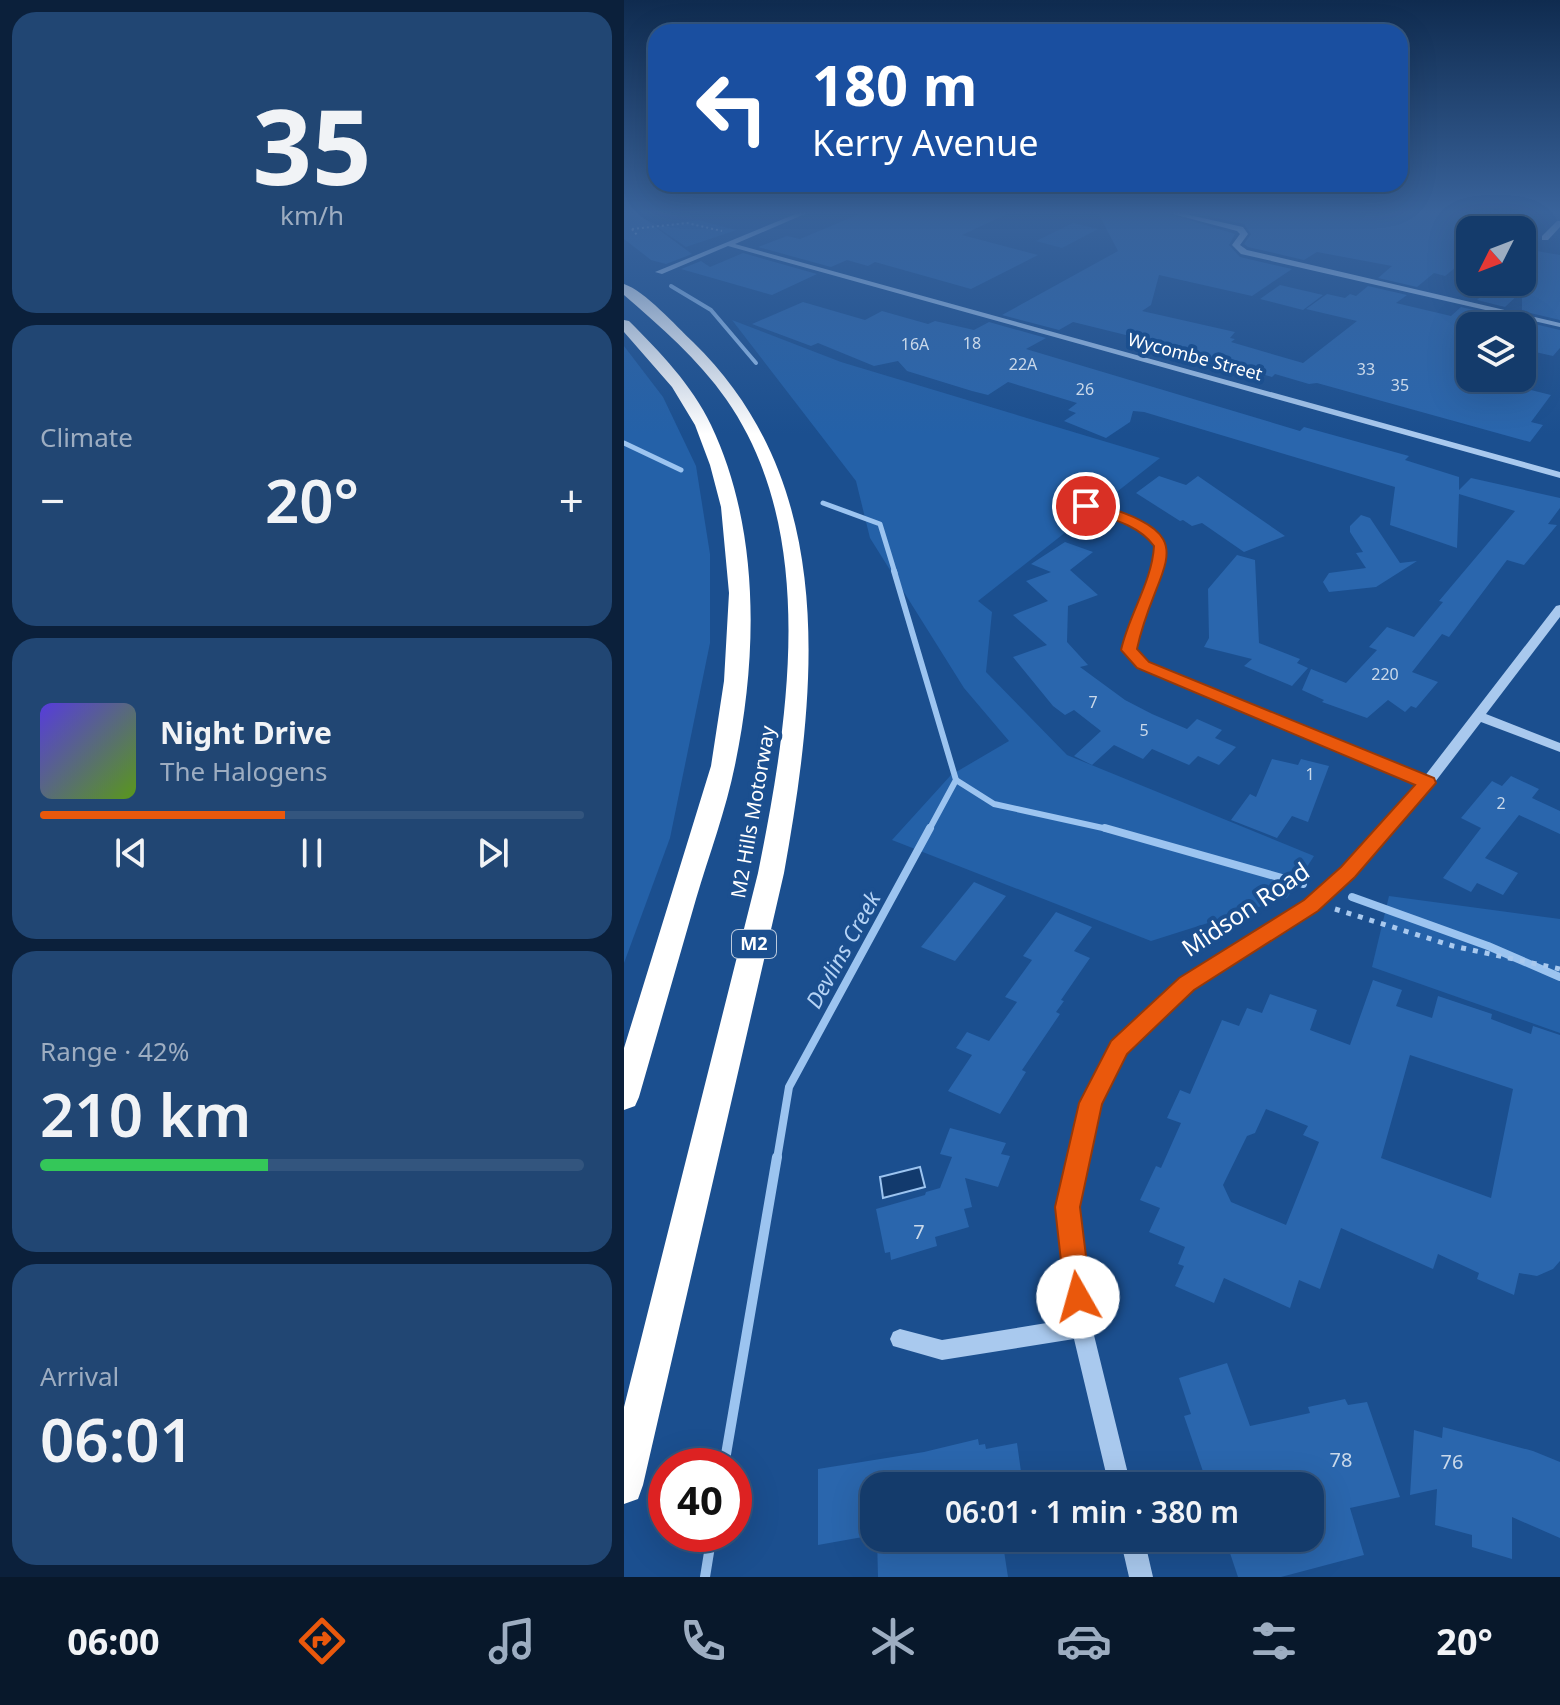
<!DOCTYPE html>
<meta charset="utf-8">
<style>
body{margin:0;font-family:"Noto Sans",sans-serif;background:#214673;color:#f1f3f6;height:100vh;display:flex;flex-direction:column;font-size:30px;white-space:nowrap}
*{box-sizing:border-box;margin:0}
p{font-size:26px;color:#9dadc1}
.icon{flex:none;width:44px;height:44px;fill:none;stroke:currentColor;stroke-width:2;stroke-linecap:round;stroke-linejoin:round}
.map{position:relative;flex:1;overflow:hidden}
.side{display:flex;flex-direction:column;gap:12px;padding:12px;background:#0b203b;width:624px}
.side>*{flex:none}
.hud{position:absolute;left:24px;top:24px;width:760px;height:168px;border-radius:24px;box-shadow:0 8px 32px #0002,0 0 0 2px #33557e;background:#1a4fa0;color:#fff;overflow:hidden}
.needle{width:52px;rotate:228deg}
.fabs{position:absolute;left:832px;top:216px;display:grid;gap:16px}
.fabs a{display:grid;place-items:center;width:80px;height:80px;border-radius:16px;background:#143b6b;box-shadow:0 8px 32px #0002,0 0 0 2px #33557e;font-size:40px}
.speed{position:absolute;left:24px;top:1448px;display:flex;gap:16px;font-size:40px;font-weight:700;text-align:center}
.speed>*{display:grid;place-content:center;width:104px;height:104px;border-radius:50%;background:#143b6b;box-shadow:0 8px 32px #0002,0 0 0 2px #33557e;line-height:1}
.speed .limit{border:12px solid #d22;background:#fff;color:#111}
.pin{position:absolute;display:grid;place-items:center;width:68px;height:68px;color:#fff;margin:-34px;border:4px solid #fff;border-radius:50%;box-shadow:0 2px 8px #0007}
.me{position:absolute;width:88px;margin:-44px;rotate:353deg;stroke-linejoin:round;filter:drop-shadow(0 0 6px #0008)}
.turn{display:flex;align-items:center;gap:28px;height:168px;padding:0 32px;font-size:36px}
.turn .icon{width:104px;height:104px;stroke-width:2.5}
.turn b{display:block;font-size:56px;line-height:68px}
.big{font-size:60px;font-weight:600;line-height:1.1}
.side .card{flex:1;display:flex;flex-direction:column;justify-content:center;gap:12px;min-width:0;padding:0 28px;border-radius:24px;background:#214673}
.side .dial{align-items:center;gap:0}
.dial b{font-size:104px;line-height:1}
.song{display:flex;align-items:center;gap:24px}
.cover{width:96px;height:96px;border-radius:12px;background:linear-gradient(135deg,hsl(250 70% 55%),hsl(90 70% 35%))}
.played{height:8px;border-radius:4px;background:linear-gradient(90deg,#ea580c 45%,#33557e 45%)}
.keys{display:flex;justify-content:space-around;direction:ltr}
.heat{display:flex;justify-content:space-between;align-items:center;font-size:44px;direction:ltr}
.charge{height:12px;border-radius:6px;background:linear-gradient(90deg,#34c759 42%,#33557e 0)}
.trip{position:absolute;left:236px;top:1472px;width:464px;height:80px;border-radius:24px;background:#143b6b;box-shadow:0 8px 32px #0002,0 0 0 2px #33557e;font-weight:600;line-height:80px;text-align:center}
.menu{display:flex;height:128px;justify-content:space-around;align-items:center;background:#08182b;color:#9dadc1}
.menu .icon{width:56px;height:56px}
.menu .selected{color:#ea580c}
.menu b{font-size:36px;color:#f1f3f6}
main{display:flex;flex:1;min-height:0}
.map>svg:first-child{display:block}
</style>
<main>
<section class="side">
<div class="card dial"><b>35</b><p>km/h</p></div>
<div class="card"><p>Climate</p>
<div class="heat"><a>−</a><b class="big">20°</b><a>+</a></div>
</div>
<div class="card">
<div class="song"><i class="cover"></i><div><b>Night Drive</b><p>The Halogens</p></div></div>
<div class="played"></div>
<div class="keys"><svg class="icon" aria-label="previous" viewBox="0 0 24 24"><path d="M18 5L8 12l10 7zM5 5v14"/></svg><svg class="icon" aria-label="pause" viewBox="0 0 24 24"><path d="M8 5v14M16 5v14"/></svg><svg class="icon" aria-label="next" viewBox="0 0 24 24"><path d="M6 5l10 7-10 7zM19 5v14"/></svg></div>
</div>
<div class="card"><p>Range · 42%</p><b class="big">210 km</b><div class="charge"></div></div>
<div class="card"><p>Arrival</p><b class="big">06:01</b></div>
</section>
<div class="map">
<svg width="936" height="1577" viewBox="0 0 936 1577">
<rect width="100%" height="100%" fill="#1b4f8f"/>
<g fill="#2461a8">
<path d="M 74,220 L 112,230 L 62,247 L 33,227 Z"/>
<path d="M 449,223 L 474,229 L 438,248 L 412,241 Z"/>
<path d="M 108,320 L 217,362 L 536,458 L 354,601 L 368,612 L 362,672 L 443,755 L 690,856 L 663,898 L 527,941 L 268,840 L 327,775 L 385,741 L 340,688 L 246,538 L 232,481 Z"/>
<path d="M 0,346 L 39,397 L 72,466 L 86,554 L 86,643 L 46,838 L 0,963 Z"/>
<path d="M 765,896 L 936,919 L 936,1033 L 748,967 Z"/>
</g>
<path fill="#123a6d" stroke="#9cc4f0" stroke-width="2" d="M 296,1167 L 301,1187 L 259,1198 L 256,1177 Z"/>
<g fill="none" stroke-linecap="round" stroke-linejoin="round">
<path stroke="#9cc4f0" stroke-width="4" d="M 47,286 L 87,310 L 132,363"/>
<g stroke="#9cc4f0" stroke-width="5">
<path d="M 0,443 L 57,470"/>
<path d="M 199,503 L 256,524 L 271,573"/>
</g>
<g stroke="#9cc4f0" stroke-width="6">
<path d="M 270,571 L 332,780 L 305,830"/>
<path d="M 332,780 L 370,804 L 488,830"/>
</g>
<g stroke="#9cc4f0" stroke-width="8">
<path d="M 481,828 L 679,884"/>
<path d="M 728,897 L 864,946 L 936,977"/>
<path d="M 153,1159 L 165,1087 L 306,828"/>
</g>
<g stroke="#9cc4f0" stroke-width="10">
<path d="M 100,1466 L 153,1157"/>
<path d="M 81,1577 L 88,1534"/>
</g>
</g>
<g fill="#2a66ad" fill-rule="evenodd">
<path d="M 0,213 L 12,213 L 68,254 L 42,264 L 27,260 L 0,239 Z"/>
<path d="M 238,213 L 385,213 L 338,235 L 414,255 L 347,289 L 251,262 L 244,266 L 223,260 L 207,267 L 134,247 L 163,236 L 176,239 Z"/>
<path d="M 474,213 L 542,213 L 611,234 L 605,245 L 616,257 L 668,269 L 628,296 L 535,275 L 527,305 L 518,311 L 611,332 L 606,338 L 611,339 L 607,342 L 679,363 L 733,321 L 682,309 L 703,294 L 721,298 L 726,294 L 732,296 L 744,286 L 783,295 L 772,303 L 827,316 L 837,307 L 872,315 L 860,326 L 846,326 L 846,378 L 858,378 L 927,395 L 907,422 L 919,425 L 906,442 L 693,383 L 685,384 L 651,374 L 648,377 L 514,338 L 449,322 L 435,330 L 378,315 L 494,251 Z"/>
<path d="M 569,213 L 900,213 L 879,230 L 846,230 L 846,256 L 821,276 L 810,273 L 793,287 L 754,278 L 768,266 L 693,252 L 680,260 L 624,247 L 620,244 L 627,234 L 620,224 Z"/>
<path d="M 907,250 L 936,255 L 936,320 L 898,311 L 898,291 L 881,307 L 853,300 L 870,284 L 898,282 L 898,258 Z"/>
<path d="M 119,253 L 193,274 L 148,295 L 57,269 L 77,261 L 86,267 Z"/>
<path d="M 656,285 L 699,295 L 679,310 L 636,299 Z"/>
<path d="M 179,302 L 241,320 L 258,311 L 304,324 L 311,321 L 350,330 L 365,322 L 422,338 L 402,349 L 676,431 L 680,427 L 785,456 L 781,460 L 835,477 L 835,490 L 847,478 L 936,498 L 936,508 L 924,524 L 933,525 L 900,565 L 883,560 L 825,637 L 818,634 L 788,672 L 814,682 L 792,708 L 787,706 L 781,712 L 764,700 L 743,718 L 698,702 L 700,700 L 678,690 L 687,669 L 722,683 L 753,650 L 745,647 L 763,627 L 790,637 L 819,602 L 815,601 L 891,511 L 835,494 L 833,548 L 766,525 L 771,487 L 520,412 L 509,411 L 506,422 L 482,438 L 440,421 L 452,413 L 444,410 L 453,403 L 384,382 L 364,395 L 348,391 L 283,371 L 274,361 L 250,366 L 194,343 L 187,346 L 128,324 Z"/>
<path d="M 898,321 L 936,330 L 936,348 L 929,356 L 898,349 Z"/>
<path d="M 535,476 L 562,485 L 574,476 L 661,536 L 620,552 L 578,523 L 568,526 L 559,520 L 556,521 L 512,493 Z"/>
<path d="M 737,515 L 746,518 L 776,563 L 793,561 L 752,587 L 705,592 L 699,582 L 705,573 L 742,568 L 732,553 L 739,552 L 726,532 L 726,526 Z"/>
<path d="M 441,542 L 469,552 L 446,570 L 474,595 L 444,606 L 443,642 L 464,665 L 456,667 L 501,700 L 528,714 L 563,729 L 573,719 L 598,730 L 591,738 L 612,747 L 595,765 L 574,756 L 565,765 L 528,749 L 519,759 L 490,745 L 468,765 L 450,756 L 477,731 L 450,710 L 441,715 L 429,706 L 389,657 L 423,645 L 389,615 L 424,601 L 402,581 L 427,572 L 407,564 Z"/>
<path d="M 613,555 L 631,560 L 635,643 L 676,659 L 673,663 L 684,668 L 668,686 L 620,666 L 628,659 L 580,647 L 585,638 L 584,589 Z"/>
<path d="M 648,759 L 674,765 L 677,759 L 705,766 L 684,822 L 668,816 L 653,838 L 607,820 L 626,794 L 632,797 Z"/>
<path d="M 887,776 L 915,789 L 908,798 L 936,811 L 936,834 L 895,815 L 861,858 L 894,873 L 879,895 L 853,883 L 847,892 L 819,878 L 857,828 L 837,818 L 868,781 L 878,786 Z"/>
<path d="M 350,882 L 382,896 L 331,961 L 297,947 Z"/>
<path d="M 432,912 L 468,927 L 450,951 L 466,958 L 437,1000 L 440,1001 L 432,1012 L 436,1014 L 398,1070 L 402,1072 L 376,1114 L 324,1091 L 348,1055 L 332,1048 L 343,1032 L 365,1041 L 393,1002 L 381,997 L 408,960 L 399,956 Z"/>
<path d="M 749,980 L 778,990 L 772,1006 L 808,1018 L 814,996 L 868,1014 L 867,1019 L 907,1034 L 909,1026 L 936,1035 L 936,1261 L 929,1269 L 913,1276 L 895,1273 L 890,1295 L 853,1279 L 855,1273 L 814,1254 L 809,1269 L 717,1228 L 696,1289 L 675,1280 L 666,1308 L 600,1278 L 590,1303 L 551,1286 L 560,1266 L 554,1264 L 561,1247 L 525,1232 L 536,1208 L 516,1200 L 532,1166 L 537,1168 L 557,1123 L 543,1118 L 556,1090 L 566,1094 L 598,1020 L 615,1026 L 623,1008 L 638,1013 L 646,994 L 693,1010 L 686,1030 L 726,1045 ZM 786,1055 L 889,1089 L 867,1198 L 757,1158 ZM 642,1109 L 684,1126 L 679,1135 L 695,1142 L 662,1225 L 607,1202 L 599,1185 L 623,1136 L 631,1133 Z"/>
<path d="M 326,1128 L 382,1143 L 377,1154 L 386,1156 L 374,1187 L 341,1178 L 348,1207 L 340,1209 L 345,1227 L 311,1237 L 313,1246 L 267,1260 L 266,1252 L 261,1253 L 252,1209 L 301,1195 L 302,1192 L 316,1188 L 328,1157 L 316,1154 Z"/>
<path d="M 603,1363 L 626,1426 L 686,1413 L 684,1407 L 721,1399 L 724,1405 L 743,1402 L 776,1497 L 726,1508 L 740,1555 L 657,1577 L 614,1577 L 601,1538 L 686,1538 L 686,1486 L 584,1486 L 560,1416 L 567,1414 L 555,1378 Z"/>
<path d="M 819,1427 L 909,1451 L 936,1462 L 936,1538 L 888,1517 L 888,1559 L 848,1547 L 848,1535 L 811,1525 L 813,1489 L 786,1495 L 790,1430 L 818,1438 Z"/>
<path d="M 354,1439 L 355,1445 L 361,1444 L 362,1449 L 393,1443 L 399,1486 L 250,1486 L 250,1535 L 194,1545 L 194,1469 L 300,1452 Z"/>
<path d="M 253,1538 L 378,1538 L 384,1577 L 254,1577 Z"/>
</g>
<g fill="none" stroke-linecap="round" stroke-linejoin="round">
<g stroke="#a9c9ee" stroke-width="2" stroke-dasharray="2 3" stroke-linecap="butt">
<path d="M 8,229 L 63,223 L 98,231"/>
<path d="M 8,229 L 13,235"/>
</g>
<path stroke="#a9c9ee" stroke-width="5" stroke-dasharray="5 7" stroke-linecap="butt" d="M 711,909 L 829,946 L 936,969"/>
<g fill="#a9c9ee" fill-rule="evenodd">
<path d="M 174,213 L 183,213 L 111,244 L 936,472 L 936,478 L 104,246 L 38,274 L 31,272 Z"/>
<path d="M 545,213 L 556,213 L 619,227 L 624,234 L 616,245 L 623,250 L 936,323 L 936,327 L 617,254 L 608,245 L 616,234 L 613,231 Z"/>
<path d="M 933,221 L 936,221 L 936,227 L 924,240 L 918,240 L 918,236 Z"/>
<path d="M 462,503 C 591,539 529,560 511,649 L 523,662 L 800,777 L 932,606 L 936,605 L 936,617 L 862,714 L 936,743 L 936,752 L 857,722 L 808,786 L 729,876 L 692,910 L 569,989 L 501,1053 L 476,1103 L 453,1207 L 468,1327 L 507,1486 L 485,1486 L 450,1339 L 318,1360 L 269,1346 L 266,1339 L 269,1332 L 276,1329 L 318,1340 L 447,1319 L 433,1207 L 458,1103 L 489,1043 L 557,979 L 682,902 L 719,868 L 794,785 L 515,668 L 499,650 C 501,640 503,629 507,620 C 516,597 547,556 522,533 C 506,519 479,515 458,508 L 458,504 Z"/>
<path d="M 496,1538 L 520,1538 L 529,1577 L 505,1577 Z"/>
</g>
<g fill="#fff" fill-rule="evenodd">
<path d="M 0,284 C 21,291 52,326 69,342 C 216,485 193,689 160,873 L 19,1485 L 14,1499 L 0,1504 L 0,1407 L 134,873 C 164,724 196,533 102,399 C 74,359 37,327 0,295 Z"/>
<path d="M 0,320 L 5,321 C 36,352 68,385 87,425 C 136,528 134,655 111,765 C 102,810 85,855 72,899 C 53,965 34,1031 15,1097 L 11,1106 L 0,1110 L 0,1048 L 87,766 L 100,681 L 105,593 L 97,507 L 86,465 L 71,425 L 48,387 L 0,332 Z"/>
</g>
</g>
<linearGradient id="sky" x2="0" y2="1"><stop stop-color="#0f2b4f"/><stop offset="0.49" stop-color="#39639b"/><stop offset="1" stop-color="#39639b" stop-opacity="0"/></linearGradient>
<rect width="936" height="434" fill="url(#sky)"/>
<path fill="#ea580c" stroke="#983908" stroke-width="2" d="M 462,501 C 590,536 532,559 513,649 L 525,662 L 810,778 L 812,783 L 731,877 L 694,911 L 570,990 L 503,1054 L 478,1104 L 456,1207 L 467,1297 L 463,1306 L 454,1310 L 445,1306 L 441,1297 L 431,1207 L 455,1103 L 487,1041 L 555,978 L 680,900 L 717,867 L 791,785 L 513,668 L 497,650 C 505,614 528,582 530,546 C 513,523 483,518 457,509 L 455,506 Z"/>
<g text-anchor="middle" stroke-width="8" stroke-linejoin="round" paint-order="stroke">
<g font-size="16" fill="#cad9ea">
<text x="348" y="349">18</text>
<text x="291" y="350">16A</text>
<text x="399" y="370">22A</text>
<text x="742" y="375">33</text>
<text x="776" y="391">35</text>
<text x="461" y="395">26</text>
<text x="761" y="680">220</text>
<text x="469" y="708">7</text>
<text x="520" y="736">5</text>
<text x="686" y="780">1</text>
<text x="877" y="809">2</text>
</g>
<g font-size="18" fill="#fff" stroke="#1b4f8f">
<text transform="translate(571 357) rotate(15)" y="6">Wycombe Street</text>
</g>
<rect fill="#1b4f8f" stroke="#bbcadd" stroke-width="2" x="108" y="930" width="44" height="28" rx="6"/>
<g font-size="18" font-weight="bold" fill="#fff">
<text x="130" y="950">M2</text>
</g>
<g font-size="20" fill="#fff" stroke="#1b4f8f">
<text transform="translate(129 812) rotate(-80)" y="7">M2 Hills Motorway</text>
</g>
<g font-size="20" fill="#cad9ea">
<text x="295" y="1239">7</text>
<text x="717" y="1467">78</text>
<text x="828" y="1469">76</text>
</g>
<g font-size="22" font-style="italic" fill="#b5d3f5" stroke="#1b4f8f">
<text transform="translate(219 950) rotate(-61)" y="8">Devlins Creek</text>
</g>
<g font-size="24" fill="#fff" stroke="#1b4f8f">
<text transform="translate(622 910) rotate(-34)" y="8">Midson Road</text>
</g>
</g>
</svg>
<div class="fabs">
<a><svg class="needle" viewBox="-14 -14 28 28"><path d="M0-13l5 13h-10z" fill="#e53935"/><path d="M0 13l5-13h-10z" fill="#9dadc1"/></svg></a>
<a><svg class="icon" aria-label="layers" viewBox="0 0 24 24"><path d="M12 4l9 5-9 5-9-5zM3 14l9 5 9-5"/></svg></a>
</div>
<div class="speed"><div class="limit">40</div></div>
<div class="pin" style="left:462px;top:506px;background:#d93025"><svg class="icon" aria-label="arrive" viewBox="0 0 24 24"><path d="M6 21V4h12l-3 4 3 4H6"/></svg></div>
<svg class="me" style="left:454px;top:1297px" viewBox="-20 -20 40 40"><circle r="19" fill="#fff"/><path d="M0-13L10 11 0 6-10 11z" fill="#ea580c"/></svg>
<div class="trip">06:01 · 1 min · 380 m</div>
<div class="hud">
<div class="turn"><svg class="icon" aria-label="left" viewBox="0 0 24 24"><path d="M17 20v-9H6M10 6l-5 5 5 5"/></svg><div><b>180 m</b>Kerry Avenue</div></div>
</div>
</div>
</main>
<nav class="menu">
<b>06:00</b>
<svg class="icon selected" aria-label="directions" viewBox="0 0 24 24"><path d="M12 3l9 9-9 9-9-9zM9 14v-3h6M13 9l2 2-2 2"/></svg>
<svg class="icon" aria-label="music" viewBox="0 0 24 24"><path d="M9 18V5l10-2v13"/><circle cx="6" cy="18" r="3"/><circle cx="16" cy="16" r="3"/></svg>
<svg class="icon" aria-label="phone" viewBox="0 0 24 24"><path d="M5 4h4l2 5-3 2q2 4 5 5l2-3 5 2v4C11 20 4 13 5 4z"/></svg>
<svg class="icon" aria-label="climate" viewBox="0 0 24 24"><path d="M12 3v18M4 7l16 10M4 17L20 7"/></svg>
<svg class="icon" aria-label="car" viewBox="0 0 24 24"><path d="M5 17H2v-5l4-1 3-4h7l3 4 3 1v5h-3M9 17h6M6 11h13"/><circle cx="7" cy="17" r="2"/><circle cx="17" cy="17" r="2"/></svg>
<svg class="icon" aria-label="filters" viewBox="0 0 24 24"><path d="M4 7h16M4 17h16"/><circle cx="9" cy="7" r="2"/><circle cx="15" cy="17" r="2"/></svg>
<b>20°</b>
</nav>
